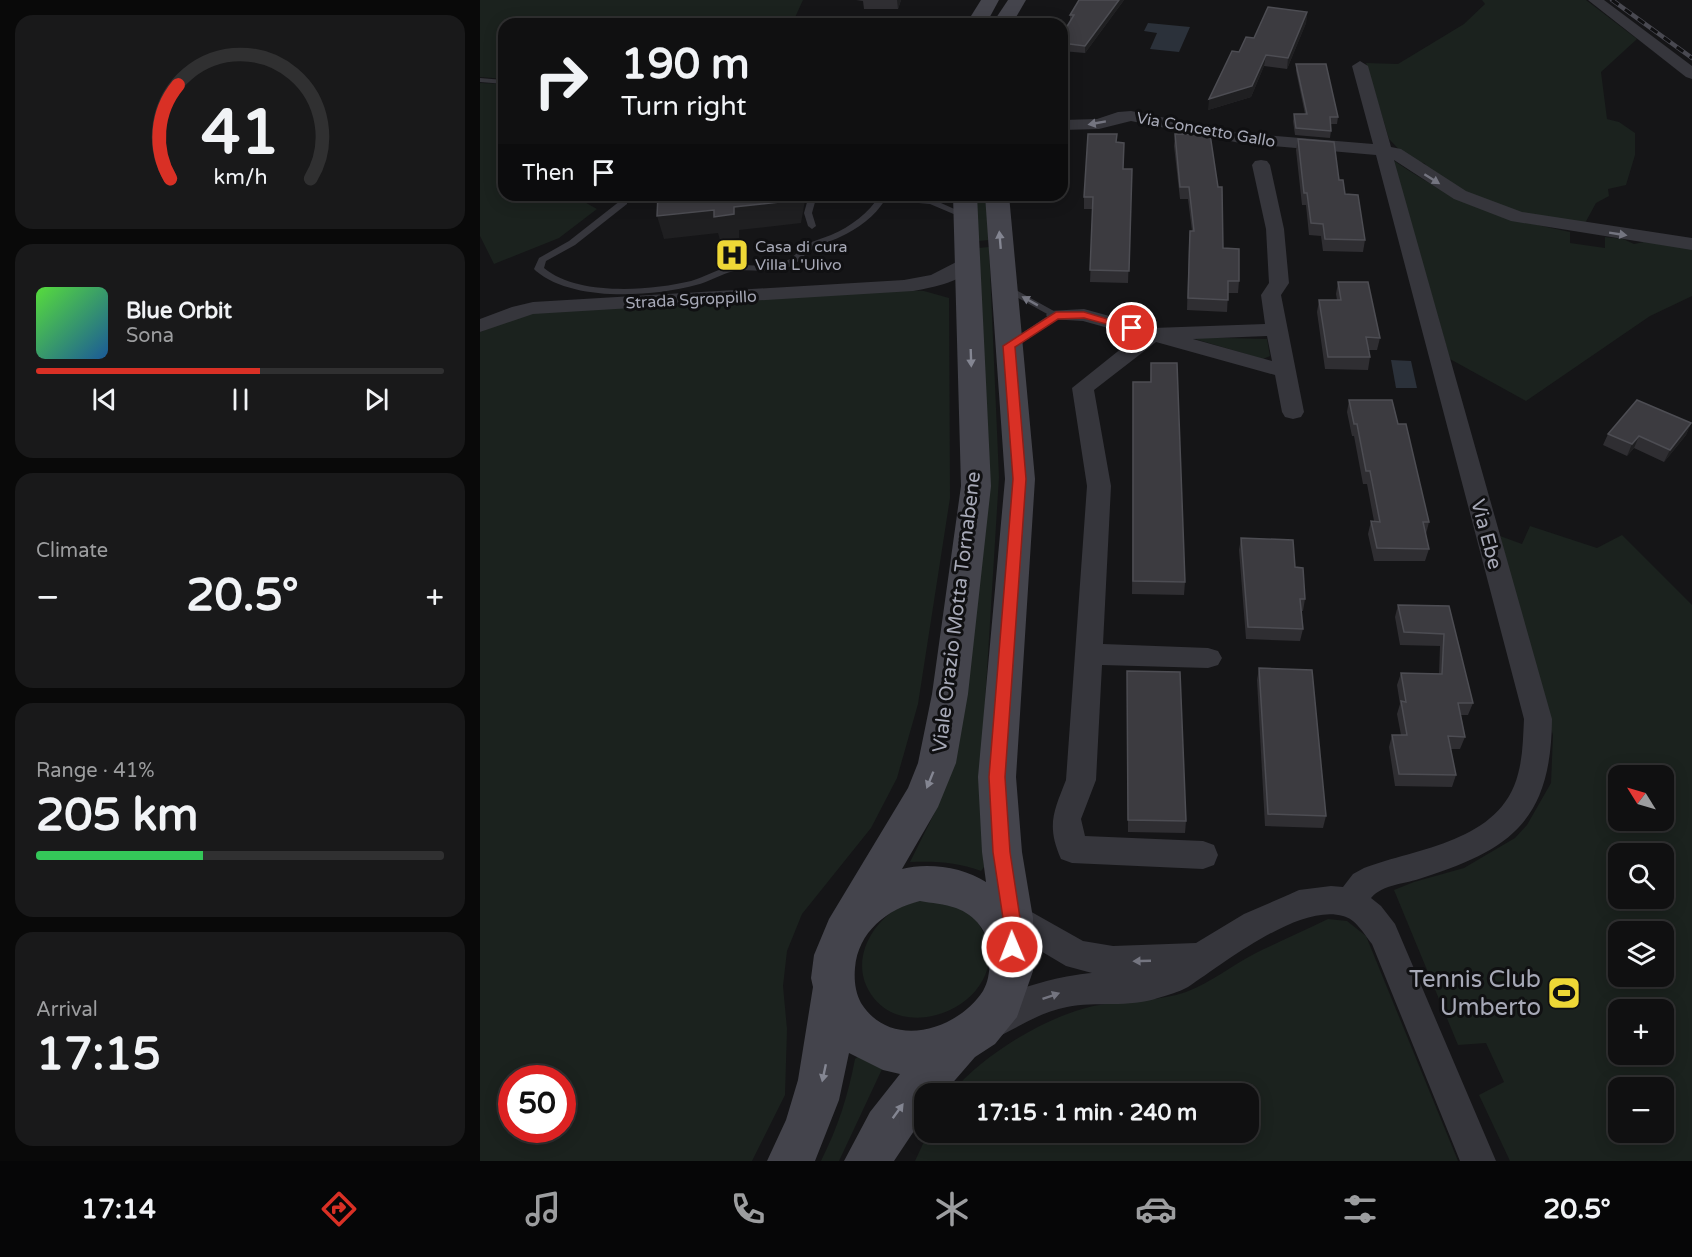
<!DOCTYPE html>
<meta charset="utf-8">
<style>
body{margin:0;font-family:"Varela Round",sans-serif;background:#19191a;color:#f1f3f6;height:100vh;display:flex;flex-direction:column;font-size:22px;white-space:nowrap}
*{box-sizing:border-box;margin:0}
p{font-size:20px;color:#9c9d9f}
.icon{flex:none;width:33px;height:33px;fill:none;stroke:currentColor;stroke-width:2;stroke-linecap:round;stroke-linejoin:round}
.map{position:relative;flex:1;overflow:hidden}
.drawer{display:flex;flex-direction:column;gap:15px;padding:15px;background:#090909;width:480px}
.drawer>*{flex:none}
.hud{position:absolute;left:18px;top:18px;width:570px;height:183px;border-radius:18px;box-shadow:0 3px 15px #0003,0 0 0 2px #303031;background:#101011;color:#f1f3f6;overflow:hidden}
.needle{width:39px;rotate:307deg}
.buttons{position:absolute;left:1128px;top:765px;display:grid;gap:12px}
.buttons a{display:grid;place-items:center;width:66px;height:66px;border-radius:12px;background:#101011;box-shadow:0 3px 15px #0003,0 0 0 2px #303031;font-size:30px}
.speed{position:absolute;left:18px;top:1065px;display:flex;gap:12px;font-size:30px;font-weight:700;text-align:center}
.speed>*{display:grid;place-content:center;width:78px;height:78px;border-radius:50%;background:#101011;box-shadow:0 3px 15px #0003,0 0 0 2px #303031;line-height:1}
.speed .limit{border:9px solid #d22;background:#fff;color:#111}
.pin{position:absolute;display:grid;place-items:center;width:51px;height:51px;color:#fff;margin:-26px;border:3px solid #fff;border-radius:50%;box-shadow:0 2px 6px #0007}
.me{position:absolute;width:66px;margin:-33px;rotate:359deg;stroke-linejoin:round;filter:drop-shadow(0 0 4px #0008)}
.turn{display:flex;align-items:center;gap:21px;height:126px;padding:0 24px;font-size:27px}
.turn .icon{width:78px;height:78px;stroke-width:2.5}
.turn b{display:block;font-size:42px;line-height:51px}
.then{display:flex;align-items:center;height:57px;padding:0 24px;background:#0003;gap:12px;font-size:22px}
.big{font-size:45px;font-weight:700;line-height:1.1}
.drawer .widget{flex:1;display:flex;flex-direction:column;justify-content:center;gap:9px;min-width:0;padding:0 21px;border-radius:18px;background:#19191a}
.drawer .dial{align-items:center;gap:0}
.dial svg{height:156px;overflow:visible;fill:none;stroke:#303031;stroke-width:7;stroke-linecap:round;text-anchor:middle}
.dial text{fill:#f1f3f6;stroke:none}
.song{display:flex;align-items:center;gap:18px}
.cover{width:72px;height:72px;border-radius:9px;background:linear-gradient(135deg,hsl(110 70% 55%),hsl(210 70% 35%))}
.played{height:6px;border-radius:3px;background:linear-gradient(90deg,#d93025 55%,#303031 55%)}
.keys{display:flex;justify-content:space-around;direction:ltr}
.heat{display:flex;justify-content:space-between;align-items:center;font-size:33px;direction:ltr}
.charge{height:9px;border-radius:4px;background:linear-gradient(90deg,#34c759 41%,#303031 0)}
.trip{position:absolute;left:434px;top:1083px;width:345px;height:60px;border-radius:18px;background:#101011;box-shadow:0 3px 15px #0003,0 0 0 2px #303031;font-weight:700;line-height:60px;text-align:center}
.tabs{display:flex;height:96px;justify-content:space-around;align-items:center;background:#060607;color:#9c9d9f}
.tabs .icon{width:42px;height:42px}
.tabs .selected{color:#d93025}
.tabs b{font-size:27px;color:#f1f3f6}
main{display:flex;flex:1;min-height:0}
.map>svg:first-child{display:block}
</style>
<main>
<section class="drawer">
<div class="widget dial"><svg viewBox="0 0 100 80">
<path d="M14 69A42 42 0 1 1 86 69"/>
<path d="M14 69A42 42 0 0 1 18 21" stroke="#d93025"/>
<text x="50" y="56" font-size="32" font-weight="700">41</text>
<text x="50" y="72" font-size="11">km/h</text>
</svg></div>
<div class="widget">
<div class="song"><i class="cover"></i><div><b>Blue Orbit</b><p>Sona</p></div></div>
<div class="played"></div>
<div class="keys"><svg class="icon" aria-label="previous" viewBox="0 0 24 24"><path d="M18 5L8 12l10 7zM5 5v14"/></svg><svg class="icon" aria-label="pause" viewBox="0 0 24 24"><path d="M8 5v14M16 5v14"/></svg><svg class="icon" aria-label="next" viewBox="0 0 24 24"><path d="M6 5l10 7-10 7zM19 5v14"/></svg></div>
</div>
<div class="widget"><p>Climate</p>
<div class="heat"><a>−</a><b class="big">20.5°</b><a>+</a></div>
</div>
<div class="widget"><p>Range · 41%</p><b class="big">205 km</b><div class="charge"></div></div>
<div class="widget"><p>Arrival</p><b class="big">17:15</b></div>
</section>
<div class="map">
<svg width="1212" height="1161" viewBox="0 0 1212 1161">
<rect width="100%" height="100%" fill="#151517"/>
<g fill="#1b221e" fill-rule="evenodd">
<path d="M 0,0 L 323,0 L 312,24 L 24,24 L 24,79 L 0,77 Z"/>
<path d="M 1002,0 L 1106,0 L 1157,39 L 1121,72 L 1127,119 L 1139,122 L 1155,133 L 1155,155 L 1146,185 L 1128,189 L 1129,196 L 1116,203 L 1104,225 C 1061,218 970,201 944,163 L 931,162 L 909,139 L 886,63 L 918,64 L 984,24 L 1005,4 Z"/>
<path d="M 0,83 L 24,84 L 24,195 L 92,195 L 117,209 L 79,238 L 14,264 L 0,236 Z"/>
<path d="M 913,160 C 967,198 1026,220 1090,232 L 1090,243 L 1125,248 L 1125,237 L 1143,239 L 1154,244 L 1164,242 L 1212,247 L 1212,296 L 1170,316 L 1046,401 L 970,359 Z"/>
<path d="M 496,195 L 506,195 L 509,240 L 498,241 Z"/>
<path d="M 509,247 L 519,477 L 500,784 L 504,867 L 501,871 C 477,862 456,861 430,862 L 454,814 L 472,769 L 498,248 Z"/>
<path d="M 425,290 L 444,291 L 469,298 L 470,498 L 438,704 L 417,778 L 391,828 L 322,914 L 307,951 L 303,986 L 307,1029 L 305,1095 L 272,1161 L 0,1161 L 0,332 L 53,311 ZM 32,1078 L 82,1078 L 82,1130 L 32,1130 Z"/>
<path d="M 708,337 L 787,339 L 790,356 L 783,359 Z"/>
<path d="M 1050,526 L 1117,548 L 1142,535 L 1212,605 L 1212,1161 L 1030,1161 L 999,1095 L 1024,1082 L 1006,1043 L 978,1045 L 914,890 L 934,882 L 984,868 L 1035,838 L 1047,825 L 1071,783 L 1073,735 L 1020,536 L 1042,544 ZM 1138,776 L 1184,776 L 1184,820 L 1138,820 ZM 1138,854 L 1184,854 L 1184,898 L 1138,898 ZM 1138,932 L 1184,932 L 1184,976 L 1138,976 ZM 1138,1010 L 1184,1010 L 1184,1054 L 1138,1054 ZM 1138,1088 L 1184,1088 L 1184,1132 L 1138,1132 Z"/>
<path d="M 447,900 C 458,903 476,904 486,911 C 495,916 501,927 505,936 C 531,1000 424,1051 389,991 C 370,959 393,919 424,905 C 431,902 440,901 447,900 Z"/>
<path d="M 848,919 L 867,921 L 886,936 L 978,1161 L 435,1161 L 448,1133 L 768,1132 L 768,1094 L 471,1093 C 505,1053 573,1011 625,1004 C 652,1000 680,1001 706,992 C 730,983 751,966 774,954 C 798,942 823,931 848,919 Z"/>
<path d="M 380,1055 L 403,1067 L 359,1161 L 341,1161 C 358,1127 368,1096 375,1059 Z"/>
</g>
<g fill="#2b313a">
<path d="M 668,23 L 710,27 L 699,52 L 670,49 L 677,33 L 664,31 Z"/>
<path d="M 911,360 L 931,361 L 937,388 L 916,388 Z"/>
</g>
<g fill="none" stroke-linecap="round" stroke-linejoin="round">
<g fill="#36363c" fill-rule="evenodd">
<path d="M 0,78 L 24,80 L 24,84 L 0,82 Z"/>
<path d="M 139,195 L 147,195 L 147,204 L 95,245 L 66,261 L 64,268 C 97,296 170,291 211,281 C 225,277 239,268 254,266 C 269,263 285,269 300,264 C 312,260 319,250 329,243 C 336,240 344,238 351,235 C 370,227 389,213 400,195 L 452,199 L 490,216 L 483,218 L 450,204 L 405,200 C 395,216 378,229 360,237 C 352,241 342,243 334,248 C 325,253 319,263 309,267 C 291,275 273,268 254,271 C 241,274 229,282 216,285 C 171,297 93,302 56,271 L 54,269 L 59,258 L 89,241 L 140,201 Z"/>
<path d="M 329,195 L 337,195 L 332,213 L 336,226 L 332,229 L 328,226 L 324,213 Z"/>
<path d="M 525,284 L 581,315 L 529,349 L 524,346 L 526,344 L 569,315 L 522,289 L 520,287 Z"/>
</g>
<g fill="#36363c" fill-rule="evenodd">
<path d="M 1108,0 L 1124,0 L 1212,66 L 1212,79 L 1206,77 Z"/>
<path d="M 880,61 L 888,66 L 911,147 L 921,149 L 986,191 L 1042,212 L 1212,238 L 1212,250 L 1031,221 L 974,199 L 914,160 L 1072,719 C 1071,819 1033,849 942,878 C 926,884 903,884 891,898 L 901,906 L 915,924 L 1016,1161 L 980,1161 L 892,944 C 884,934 876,919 863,916 C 819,903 743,964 708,987 C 699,992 688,995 678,998 C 649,1008 616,1001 587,1007 C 559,1012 536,1029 511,1040 L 499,1035 L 494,1023 C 496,1019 497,1013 500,1010 C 522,990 583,975 612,973 L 586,966 L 512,922 L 507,912 L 512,902 L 523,897 L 534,902 L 603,941 L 633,946 L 716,943 L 764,914 L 808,895 L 819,890 L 851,886 L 863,887 L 873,874 L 884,868 C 937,848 1021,842 1038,774 C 1043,756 1043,738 1044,719 L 896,155 L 760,143 L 651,121 L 619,129 L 582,130 L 582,120 L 617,119 L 638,112 L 651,111 L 760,133 L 893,144 L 872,66 Z"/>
<path d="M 781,160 L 787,161 L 790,165 L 804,229 L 809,283 L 801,295 L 824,412 L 821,417 L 813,419 L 805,417 L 802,412 L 795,375 L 676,342 L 614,390 L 631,486 L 623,644 L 728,648 L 738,651 L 742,658 L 738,665 L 728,668 L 622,665 L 616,780 L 601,819 L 605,836 L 723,841 L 734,845 L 738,855 L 734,865 L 723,869 L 592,863 L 581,859 C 566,825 574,811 586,780 L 607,486 L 592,388 L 657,336 L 603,321 L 569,319 L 566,315 L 569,311 L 604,309 L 673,328 L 785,324 L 781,295 L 789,283 L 786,229 L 772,165 L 775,161 ZM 787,336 L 792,361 L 713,339 Z"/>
<path d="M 488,256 L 495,258 L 498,262 C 484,282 455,287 433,291 L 53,314 L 0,332 L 0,319 L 32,307 L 53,302 L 424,280 L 451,275 Z"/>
</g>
<g fill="#44444c" fill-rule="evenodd">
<path d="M 501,0 L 519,0 L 506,24 L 486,24 Z"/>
<path d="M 528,0 L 546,0 L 532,24 L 512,24 Z"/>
<path d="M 473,195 L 497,195 L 511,486 L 488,694 L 476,763 L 458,807 L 422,869 C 447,862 484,867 506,882 L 502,852 L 498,777 L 525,479 L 505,195 L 529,195 L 555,479 L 536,777 L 542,852 L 553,918 L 553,971 L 537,1017 L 515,1044 L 495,1057 L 463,1094 L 444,1094 L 444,1116 L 414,1161 L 364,1161 L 390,1112 L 420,1074 L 403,1070 L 369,1053 L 359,1100 L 335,1161 L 287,1161 L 306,1120 L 318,1080 L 333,987 L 331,978 L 334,955 L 349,919 L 428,788 L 438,763 L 452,694 L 481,486 ZM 440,901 C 451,903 465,904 476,908 C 495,915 509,932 509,952 C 510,965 510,979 503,991 C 477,1031 410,1050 381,1003 C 375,992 374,979 375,968 C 378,932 407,909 440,901 Z"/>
</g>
<g stroke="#494951" stroke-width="4.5">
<path id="rail" d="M 1132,0 L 1212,58"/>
</g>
<use href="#rail" stroke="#101012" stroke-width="3" stroke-dasharray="8" stroke-linecap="butt"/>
</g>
<g fill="#2f2e32">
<path d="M 376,0 L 421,0 L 418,9 L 384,9 L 383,1 Z"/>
<path d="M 599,0 L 644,0 L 605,53 L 582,51 L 583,33 L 590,22 L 590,15 Z"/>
<path d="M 827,12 L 826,23 L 807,69 L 784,66 L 771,97 L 728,110 L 759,52 L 774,38 Z"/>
<path d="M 816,64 L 858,117 L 857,124 L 850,124 L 851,131 L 850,138 L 815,135 L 813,121 L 814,114 L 825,114 L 816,71 Z"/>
<path d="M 695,134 L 743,248 L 759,281 L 758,293 L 748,293 L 747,312 L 707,310 L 709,243 L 712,231 L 708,199 L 700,199 L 694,146 Z"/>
<path d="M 818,139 L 859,180 L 885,240 L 883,252 L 843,251 L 841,236 L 829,235 L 826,205 L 822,205 L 816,150 Z"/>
<path d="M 637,142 L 643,169 L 652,169 L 648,283 L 610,282 L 613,209 L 604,209 L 604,197 Z"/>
<path d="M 858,282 L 900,338 L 897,350 L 889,350 L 890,357 L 888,370 L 845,369 L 837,312 L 839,300 L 857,300 L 856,294 Z"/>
<path d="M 671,363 L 705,582 L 704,595 L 652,594 L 653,395 L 670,382 Z"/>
<path d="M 869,400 L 918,424 L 949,522 L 946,534 L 949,549 L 945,561 L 894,561 L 888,534 L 891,521 L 894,521 L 887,484 L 883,484 L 874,436 L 872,436 L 867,412 Z"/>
<path d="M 1211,423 L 1206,435 L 1184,462 L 1154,448 L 1147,456 L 1123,445 L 1128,434 Z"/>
<path d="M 761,538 L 815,567 L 825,599 L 823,611 L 821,611 L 823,629 L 820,641 L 766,639 L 759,550 Z"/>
<path d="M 918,605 L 969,606 L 993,703 L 988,715 L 981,715 L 985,737 L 980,749 L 971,749 L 976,775 L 972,787 L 915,786 L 909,747 L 912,735 L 921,735 L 917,714 L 920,704 L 917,685 L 921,673 L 959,674 L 960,646 L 920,645 L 915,617 Z"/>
<path d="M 779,668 L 846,816 L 843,828 L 785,826 L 777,680 Z"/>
<path d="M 647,671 L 706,821 L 705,833 L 648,832 Z"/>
</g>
<g fill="#1f1f21">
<path d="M 417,0 L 421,0 L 418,9 Z"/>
<path d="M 639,0 L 644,0 L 605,53 L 605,46 Z"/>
<path d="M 827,12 L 826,23 L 807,69 L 808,58 Z"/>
<path d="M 786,55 L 784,66 L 771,97 L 728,110 L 729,99 Z"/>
<path d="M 318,195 L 326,195 L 321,223 L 259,230 L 259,238 L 240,240 L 238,233 L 184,239 L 177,216 L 254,207 Z"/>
<path d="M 1211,423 L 1206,435 L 1184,462 L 1190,450 Z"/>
<path d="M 1159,436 L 1154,448 L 1147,456 L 1152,444 Z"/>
</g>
<g fill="#3c3b40" stroke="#4d4d53" stroke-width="1.5">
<path d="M 599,0 L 639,0 L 605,46 L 582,43 L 582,39 L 587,33 L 583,33 L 594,15 L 590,15 Z"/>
<path d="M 788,7 L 827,12 L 808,58 L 786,55 L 772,86 L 729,99 L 752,51 L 759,52 L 766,37 L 774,38 Z"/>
<path d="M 816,64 L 846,64 L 858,117 L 850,117 L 851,131 L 816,128 L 814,114 L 827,114 Z"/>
<path d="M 608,134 L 637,134 L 636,142 L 644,143 L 643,169 L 652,169 L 649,271 L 610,270 L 613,197 L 604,197 Z"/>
<path d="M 695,134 L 730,134 L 738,187 L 742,187 L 743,248 L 759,249 L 759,281 L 748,281 L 748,300 L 708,298 L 710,231 L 714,231 L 709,187 L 700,187 Z"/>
<path d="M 818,139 L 854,142 L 859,180 L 863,180 L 865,194 L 878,195 L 885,240 L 845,239 L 843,224 L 831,223 L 827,193 L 824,193 Z"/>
<path d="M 178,195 L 318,195 L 317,200 L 254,207 L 254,214 L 234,217 L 234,210 L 177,216 Z"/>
<path d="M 858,282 L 888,282 L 900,338 L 886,337 L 890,357 L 848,357 L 839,300 L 861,300 Z"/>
<path d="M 671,363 L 697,363 L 705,582 L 653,581 L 653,382 L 671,382 Z"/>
<path d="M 869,400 L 912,400 L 918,424 L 926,424 L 949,522 L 943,522 L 949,549 L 897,548 L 891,521 L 900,522 L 890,471 L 886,471 L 877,424 L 874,424 Z"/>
<path d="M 1157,400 L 1211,423 L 1190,450 L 1159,436 L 1152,444 L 1128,434 Z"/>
<path d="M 761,538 L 813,540 L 815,567 L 823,568 L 825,599 L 820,599 L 823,629 L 768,627 Z"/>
<path d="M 918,605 L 969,606 L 993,703 L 978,703 L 985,737 L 968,736 L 976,775 L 919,774 L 912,735 L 927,735 L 921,701 L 926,702 L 921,673 L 962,674 L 964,634 L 924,632 Z"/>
<path d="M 779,668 L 832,670 L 846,816 L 788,814 Z"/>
<path d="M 647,671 L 700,672 L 706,821 L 648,820 Z"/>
</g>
<defs><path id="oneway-solid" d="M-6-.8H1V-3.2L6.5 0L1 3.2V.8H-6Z" transform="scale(1.5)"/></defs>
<g fill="#747580">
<use href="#oneway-solid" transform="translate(617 123) rotate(170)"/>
<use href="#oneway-solid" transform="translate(952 179) rotate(32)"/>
<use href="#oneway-solid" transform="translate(1138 234) rotate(9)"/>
<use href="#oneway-solid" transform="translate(550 301) rotate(-151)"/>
<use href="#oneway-solid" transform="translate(662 961) rotate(178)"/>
<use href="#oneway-solid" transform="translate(571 996) rotate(-19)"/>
</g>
<g fill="#848692">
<use href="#oneway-solid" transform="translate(520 240) rotate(-95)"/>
<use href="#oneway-solid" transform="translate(491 358) rotate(88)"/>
<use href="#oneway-solid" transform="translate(450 780) rotate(112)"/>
<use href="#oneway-solid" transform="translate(344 1073) rotate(102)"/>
<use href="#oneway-solid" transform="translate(418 1111) rotate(-54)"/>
</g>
<path fill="#d93025" stroke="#8d1f18" stroke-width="1.5" d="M 576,312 L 604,312 L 657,328 L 652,331 L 604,318 L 578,319 L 535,347 L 546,479 L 525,777 L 530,852 L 540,918 L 540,947 L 538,952 L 532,955 L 526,952 L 523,947 L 523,918 L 513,852 L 509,777 L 533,479 L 523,346 Z"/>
<defs>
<g id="hospital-square" transform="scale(1.725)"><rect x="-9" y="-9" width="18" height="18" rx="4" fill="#eed736" stroke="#101012"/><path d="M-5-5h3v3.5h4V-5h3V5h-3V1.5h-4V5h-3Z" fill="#111"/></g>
<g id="stadium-square" transform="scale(1.725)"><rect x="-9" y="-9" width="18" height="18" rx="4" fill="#eed736" stroke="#101012"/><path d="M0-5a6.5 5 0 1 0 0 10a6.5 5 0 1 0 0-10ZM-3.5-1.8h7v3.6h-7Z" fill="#111"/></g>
</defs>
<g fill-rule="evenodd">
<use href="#hospital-square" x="252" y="255"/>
<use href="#stadium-square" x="1084" y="993"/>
</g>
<g text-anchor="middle" stroke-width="6" stroke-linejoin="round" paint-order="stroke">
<g font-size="16" fill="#a7a9b7" stroke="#101012">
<text transform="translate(726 129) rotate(10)" y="6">Via Concetto Gallo</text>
<text transform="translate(211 299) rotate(-3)" y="6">Strada Sgroppillo</text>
</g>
<g font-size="16" fill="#a7a9b7" stroke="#101012" text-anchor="start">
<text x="275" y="252">Casa di cura<tspan x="275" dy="18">Villa L'Ulivo</tspan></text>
</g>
<g font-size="20" fill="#a7a9b7" stroke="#101012">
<text transform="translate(1007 534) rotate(75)" y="7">Via Ebe</text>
<text transform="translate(476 612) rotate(-83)" y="7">Viale Orazio Motta Tornabene</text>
</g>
<g font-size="24" fill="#a7a9b7" stroke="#101012" text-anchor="end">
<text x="1061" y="987">Tennis Club<tspan x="1061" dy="28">Umberto</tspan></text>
</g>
</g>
</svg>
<div class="buttons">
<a><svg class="needle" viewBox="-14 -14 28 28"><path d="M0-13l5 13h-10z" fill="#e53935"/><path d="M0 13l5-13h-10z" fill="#9c9d9f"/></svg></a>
<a><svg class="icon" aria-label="search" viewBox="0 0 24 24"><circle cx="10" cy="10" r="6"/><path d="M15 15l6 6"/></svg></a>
<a><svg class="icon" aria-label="layers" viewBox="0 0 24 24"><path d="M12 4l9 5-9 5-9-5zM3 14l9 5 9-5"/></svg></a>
<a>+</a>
<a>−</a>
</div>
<div class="speed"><div class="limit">50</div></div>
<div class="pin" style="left:652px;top:328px;background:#d93025"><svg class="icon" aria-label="arrive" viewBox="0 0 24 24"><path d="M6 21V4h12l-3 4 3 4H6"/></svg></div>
<svg class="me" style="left:532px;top:947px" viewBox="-20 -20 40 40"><circle r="17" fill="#d93025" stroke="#fff" stroke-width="3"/><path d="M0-11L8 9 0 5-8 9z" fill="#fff"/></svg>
<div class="trip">17:15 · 1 min · 240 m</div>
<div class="hud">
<div class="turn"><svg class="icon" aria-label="right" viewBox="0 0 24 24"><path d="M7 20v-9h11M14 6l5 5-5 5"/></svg><div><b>190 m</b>Turn right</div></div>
<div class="then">Then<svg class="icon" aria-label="arrive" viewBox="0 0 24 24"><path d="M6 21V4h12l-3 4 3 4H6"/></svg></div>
</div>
</div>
</main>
<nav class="tabs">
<b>17:14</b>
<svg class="icon selected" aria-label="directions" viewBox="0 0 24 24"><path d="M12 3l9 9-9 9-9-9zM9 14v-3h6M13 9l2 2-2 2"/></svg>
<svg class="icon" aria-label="music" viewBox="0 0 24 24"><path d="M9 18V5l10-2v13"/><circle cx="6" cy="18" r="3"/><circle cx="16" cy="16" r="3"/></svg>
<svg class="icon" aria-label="phone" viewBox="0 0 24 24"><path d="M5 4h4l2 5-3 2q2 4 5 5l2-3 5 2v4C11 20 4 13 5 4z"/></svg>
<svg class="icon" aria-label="climate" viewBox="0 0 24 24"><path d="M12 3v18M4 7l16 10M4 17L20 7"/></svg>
<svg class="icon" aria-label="car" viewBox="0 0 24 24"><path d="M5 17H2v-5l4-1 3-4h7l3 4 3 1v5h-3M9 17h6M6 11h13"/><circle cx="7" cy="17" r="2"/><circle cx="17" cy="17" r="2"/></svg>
<svg class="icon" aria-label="filters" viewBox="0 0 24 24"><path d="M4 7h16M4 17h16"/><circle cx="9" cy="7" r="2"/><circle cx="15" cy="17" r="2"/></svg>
<b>20.5°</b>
</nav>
